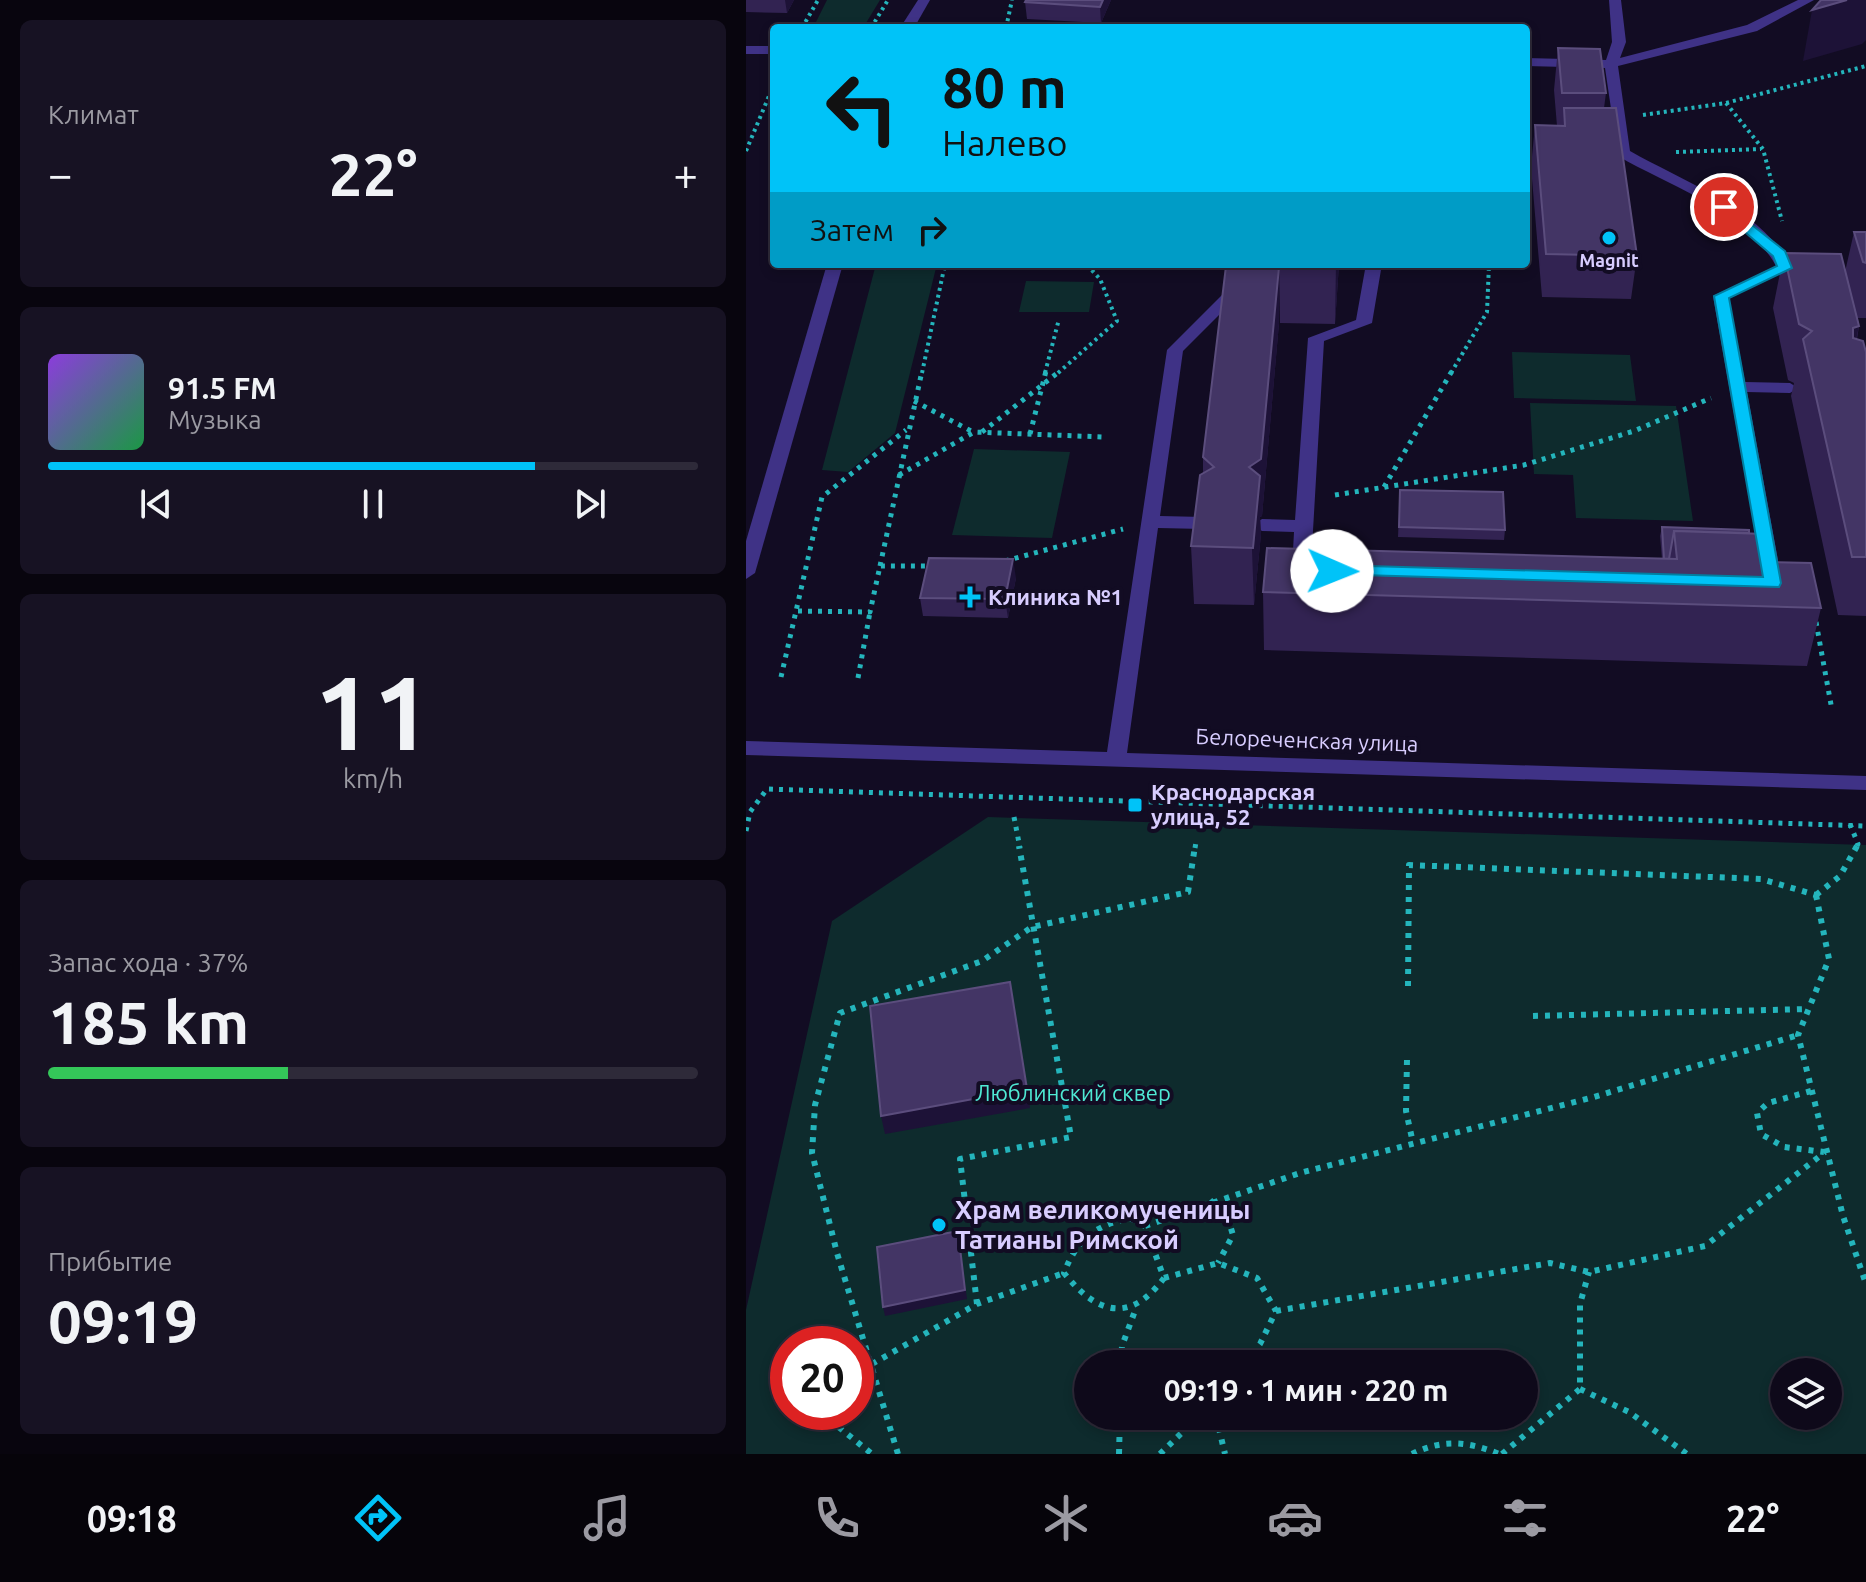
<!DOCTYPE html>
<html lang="ru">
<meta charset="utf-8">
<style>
body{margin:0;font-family:Ubuntu,sans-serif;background:#171223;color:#f1f3f6;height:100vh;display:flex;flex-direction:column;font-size:30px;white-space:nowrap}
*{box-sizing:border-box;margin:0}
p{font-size:26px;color:#9b9aa2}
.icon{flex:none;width:44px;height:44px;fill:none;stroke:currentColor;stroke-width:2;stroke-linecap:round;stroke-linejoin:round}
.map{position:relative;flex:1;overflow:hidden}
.drawer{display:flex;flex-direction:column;gap:20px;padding:20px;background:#08050e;width:746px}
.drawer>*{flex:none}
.banner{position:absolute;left:24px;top:24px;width:760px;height:244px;border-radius:8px;box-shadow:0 4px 12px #0003,0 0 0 2px #2e2a39;background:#00c3f8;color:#111;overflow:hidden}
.fabs{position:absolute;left:1024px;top:1358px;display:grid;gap:16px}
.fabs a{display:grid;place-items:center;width:72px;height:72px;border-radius:50%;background:#0e091a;box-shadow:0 4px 12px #0003,0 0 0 2px #2e2a39;font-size:40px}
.speed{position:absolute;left:24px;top:1326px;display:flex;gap:16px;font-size:40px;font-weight:700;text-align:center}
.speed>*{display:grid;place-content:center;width:104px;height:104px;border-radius:50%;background:#0e091a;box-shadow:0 4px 12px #0003,0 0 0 2px #2e2a39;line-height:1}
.speed .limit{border:12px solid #d22;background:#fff;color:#111}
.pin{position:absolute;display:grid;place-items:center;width:68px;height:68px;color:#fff;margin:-34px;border:4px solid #fff;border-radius:50%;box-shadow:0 2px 8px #0007}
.me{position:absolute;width:88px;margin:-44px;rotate:91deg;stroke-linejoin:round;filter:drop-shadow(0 0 6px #0008)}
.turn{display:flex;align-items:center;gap:28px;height:168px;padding:0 40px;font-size:36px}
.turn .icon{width:104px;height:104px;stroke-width:2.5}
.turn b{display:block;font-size:56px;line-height:68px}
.then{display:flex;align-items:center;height:76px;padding:0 40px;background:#0003;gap:16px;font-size:30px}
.big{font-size:60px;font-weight:700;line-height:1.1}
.drawer .tile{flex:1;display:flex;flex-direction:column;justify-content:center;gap:12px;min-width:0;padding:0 28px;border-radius:12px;background:#171223}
.drawer .dial{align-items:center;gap:0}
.dial b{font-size:104px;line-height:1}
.song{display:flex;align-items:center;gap:24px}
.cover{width:96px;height:96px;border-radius:12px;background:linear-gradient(135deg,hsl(270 70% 55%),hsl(140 70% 35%))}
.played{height:8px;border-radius:4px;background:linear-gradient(90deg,#00c3f8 75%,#2e2a39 75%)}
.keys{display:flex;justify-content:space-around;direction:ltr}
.heat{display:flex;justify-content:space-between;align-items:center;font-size:44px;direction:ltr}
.charge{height:12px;border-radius:6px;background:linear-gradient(90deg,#34c759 37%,#2e2a39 0)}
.trip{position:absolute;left:328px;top:1350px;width:464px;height:80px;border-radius:40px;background:#0e091a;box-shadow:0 4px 12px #0003,0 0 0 2px #2e2a39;font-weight:700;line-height:80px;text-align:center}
.menu{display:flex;height:128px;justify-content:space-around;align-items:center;background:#06040a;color:#9b9aa2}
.menu .icon{width:56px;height:56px}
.menu .active{color:#00c3f8}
.menu b{font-size:36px;color:#f1f3f6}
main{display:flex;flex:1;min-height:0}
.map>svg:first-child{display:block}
</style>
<main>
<section class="drawer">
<div class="tile"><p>Климат</p>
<div class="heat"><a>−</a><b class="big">22°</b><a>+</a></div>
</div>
<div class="tile">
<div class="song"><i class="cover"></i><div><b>91.5 FM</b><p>Музыка</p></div></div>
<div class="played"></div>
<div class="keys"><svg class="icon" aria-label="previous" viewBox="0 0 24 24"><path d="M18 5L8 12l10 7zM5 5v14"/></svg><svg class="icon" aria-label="pause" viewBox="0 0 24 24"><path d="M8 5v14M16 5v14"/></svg><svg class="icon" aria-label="next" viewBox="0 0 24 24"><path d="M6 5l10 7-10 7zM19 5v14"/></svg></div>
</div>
<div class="tile dial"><b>11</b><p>km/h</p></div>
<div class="tile"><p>Запас хода · 37%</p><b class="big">185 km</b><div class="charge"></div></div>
<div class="tile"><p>Прибытие</p><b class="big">09:19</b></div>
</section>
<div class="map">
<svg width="1120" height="1454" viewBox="0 0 1120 1454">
<rect width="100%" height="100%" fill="#120c23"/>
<g fill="#0e2b2d" fill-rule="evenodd">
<path d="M 81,0 L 134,0 L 117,28 L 67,28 Z"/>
<path d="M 130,264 L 191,264 L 149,433 L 102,472 L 76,470 Z"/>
<path d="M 280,281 L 348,282 L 343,312 L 273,312 Z"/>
<path d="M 766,352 L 884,355 L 890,401 L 768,398 Z"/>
<path d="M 784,403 L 930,406 L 947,521 L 830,518 L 827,475 L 788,474 Z"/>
<path d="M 228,449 L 324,452 L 306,538 L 206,535 Z"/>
<path d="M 242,817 L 1120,845 L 1120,1454 L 0,1454 L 0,1310 L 86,921 ZM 42,1344 L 110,1344 L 110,1412 L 42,1412 ZM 342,1364 L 778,1364 L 778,1416 L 342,1416 ZM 1038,1372 L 1082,1372 L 1082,1416 L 1038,1416 Z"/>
</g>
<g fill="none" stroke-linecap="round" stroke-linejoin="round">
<g stroke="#24b5bc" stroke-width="4" stroke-dasharray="3 4" stroke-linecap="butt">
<path d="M 56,28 L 72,0"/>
<path d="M 125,28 L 142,0"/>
<path d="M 260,28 L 266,0"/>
<path d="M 980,103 L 1017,149 L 1036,221"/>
<path d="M 897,115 L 980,103 L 1120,66"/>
<path d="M 0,151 L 28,84"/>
<path d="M 930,152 L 1015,149"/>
<path d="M 176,373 L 199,264"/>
<path d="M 299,373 L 313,319"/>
<path d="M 312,373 L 371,321 L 354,279 L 340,264"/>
<path d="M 705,373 L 741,312 L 743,264"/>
</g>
<g stroke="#24b5bc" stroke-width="5" stroke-dasharray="4 6" stroke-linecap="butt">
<path d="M 168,401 L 227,432"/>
<path d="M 236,432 L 314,371"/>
<path d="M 284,434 L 300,371"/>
<path d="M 153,475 L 228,432 L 358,437"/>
<path d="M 638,487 L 706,371"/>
<path d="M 589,495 L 778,465 L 888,431 L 965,398"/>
<path d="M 259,561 L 377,529"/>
<path d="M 134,566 L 176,371"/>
<path d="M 52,611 L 124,612 L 134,566 L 185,566"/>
<path d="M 1070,622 L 1086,710"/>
<path d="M 35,677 L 76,497 L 160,430"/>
<path d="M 112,678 L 124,612"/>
<path d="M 268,817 L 274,848"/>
<path d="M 1104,824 L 1112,844 L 1110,848"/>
<path d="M 0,831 L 4,812 L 21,789 L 1120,826"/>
<path d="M 449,848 L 450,842"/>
</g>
<g stroke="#24b5bc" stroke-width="6" stroke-dasharray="5 7" stroke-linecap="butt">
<path d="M 1070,895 L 1083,959 L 1052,1035 L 1097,1216 L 1120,1284"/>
<path d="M 1070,895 L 1094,876 L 1111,846"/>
<path d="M 662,986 L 663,865 L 1015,879 L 1070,895"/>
<path d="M 787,1016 L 1062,1009"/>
<path d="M 661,1060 L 660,1111 L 667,1143"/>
<path d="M 1065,1091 L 1022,1103 L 1011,1113 L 1015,1134 L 1038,1147 L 1078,1152"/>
<path d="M 464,1200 L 483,1222 L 487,1235 L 472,1263"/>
<path d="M 384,1218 L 399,1226 L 418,1278 C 383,1325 350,1313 318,1273 C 331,1239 348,1226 384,1218 Z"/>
<path d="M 399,1226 L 554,1173 L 848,1097 L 1052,1035"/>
<path d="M 418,1278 L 472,1263 L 511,1278 L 530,1311 L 514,1344 L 498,1364"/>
<path d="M 231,1304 L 214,1159 L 325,1137 L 273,846"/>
<path d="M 530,1311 L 804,1263 L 843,1272 L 959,1246 L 1079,1152"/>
<path d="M 126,1364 L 231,1304 L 318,1273"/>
<path d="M 375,1364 L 376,1346 L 390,1308"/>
<path d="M 834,1389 L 883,1412 L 941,1454"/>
<path d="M 74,1412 L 126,1454"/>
<path d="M 470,1416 L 479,1454"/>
<path d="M 152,1454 L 91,1253 L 66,1153 L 69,1105 L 94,1013 L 236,961 L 286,927 L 442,892 L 449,846"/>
<path d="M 373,1454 L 374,1416"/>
<path d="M 414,1454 L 453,1416"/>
<path d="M 666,1454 C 696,1439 722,1441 753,1454"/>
<path d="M 756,1454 L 834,1389 L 834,1304 L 843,1272"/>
</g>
<g fill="#3f3286" fill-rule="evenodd">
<path d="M 172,0 L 184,0 L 168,28 L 154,28 Z"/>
<path d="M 863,0 L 875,0 L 880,42 L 874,58 L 1001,25 L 1052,0 L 1068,0 L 1011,31 L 872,66 L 884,151 C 942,184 1012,207 1047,268 L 983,298 L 999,382 L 1044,383 L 1052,388 L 1044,393 L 1001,392 L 1032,560 L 1029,564 L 1023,566 L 1014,560 L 967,296 L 1030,266 C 999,210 925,187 872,156 L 859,68 L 780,66 L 780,58 L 860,60 L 866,42 Z"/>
<rect x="0" y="46" width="28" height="8"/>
<path d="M 81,264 L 97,264 L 9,573 L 0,579 L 0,541 Z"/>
<path d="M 492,264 L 508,264 L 507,281 L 437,351 L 414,516 L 458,517 L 467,523 L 458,529 L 412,528 L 381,753 L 1120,776 L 1120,790 L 0,755 L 0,741 L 361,752 L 421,350 L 491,280 Z"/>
<path d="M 620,264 L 636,264 L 626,323 L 578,341 L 565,565 L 571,570 L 569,574 L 555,576 L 546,570 L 548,532 L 516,531 L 507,525 L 516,519 L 549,520 L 562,338 L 610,320 Z"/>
</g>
</g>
<g fill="#322352">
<path d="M 0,0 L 48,0 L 41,13 L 0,12 Z"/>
<path d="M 365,0 L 355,23 L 281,19 L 279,2 Z"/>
<path d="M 812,48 L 860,93 L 858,108 L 891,256 L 885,299 L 796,297 L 785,167 L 789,125 L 811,126 L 808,90 Z"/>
<path d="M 1108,232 L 1120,232 L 1120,318 L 1111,318 L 1113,326 L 1111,339 L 1120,352 L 1120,616 L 1092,615 L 1045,396 L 1048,383 L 1042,380 L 1027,308 L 1038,253 L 1099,272 Z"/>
<path d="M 533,264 L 593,264 L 589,324 L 534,323 Z"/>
<path d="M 533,323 L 516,516 L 514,517 L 515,534 L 508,605 L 448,604 L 445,546 L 457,473 L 457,457 Z"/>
<path d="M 654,490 L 759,530 L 758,540 L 652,537 Z"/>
<path d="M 916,527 L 1003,533 L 1023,562 L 1075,608 L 1061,666 L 518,650 L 517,592 L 916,559 L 914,536 Z"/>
<path d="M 270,578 L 262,618 L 177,616 L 174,598 Z"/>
</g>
<g fill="#1d1237">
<path d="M 39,0 L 48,0 L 41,13 Z"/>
<path d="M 357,0 L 365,0 L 355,23 L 354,7 Z"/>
<path d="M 1101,0 L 1120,0 L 1120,40 L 1116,44 L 1057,61 L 1066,10 Z"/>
<path d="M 590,264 L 593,264 L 589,324 Z"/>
<path d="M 533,267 L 533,323 L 516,516 L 514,517 L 515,534 L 508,605 L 503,467 Z"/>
<path d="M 1113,326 L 1101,382 L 1107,328 Z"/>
<path d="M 267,559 L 270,578 L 262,618 L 259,599 Z"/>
<path d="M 264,982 L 284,1108 L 139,1134 L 135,1116 Z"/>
<path d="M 212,1231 L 221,1299 L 139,1316 L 137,1307 Z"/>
</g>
<g fill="#433565" stroke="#5b4d7d" stroke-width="2">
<path d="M 280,0 L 357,0 L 354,7 L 279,2 Z"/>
<path d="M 1075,0 L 1101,0 L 1066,10 Z"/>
<path d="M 812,48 L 854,49 L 860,93 L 816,93 Z"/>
<path d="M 818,108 L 870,108 L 891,256 L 800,254 L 789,125 L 819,126 Z"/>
<path d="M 1108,232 L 1120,232 L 1120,263 L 1117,262 Z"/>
<path d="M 1038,253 L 1095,254 L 1113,326 L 1107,328 L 1107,338 L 1117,341 L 1120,352 L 1120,557 L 1106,557 L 1057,339 L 1066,331 L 1053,324 Z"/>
<path d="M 533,264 L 590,264 L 590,269 L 533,267 Z"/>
<path d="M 480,266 L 533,267 L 515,459 L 503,467 L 514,476 L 507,548 L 445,546 L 454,475 L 468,467 L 457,457 Z"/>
<path d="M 654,490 L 757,492 L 759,530 L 653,527 Z"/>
<path d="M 916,527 L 1003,530 L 1003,533 L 928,531 L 923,559 L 918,559 Z"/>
<path d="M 928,531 L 1019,534 L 1023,562 L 1065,563 L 1075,608 L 517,592 L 521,548 L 931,559 Z"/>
<path d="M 183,558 L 267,559 L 259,599 L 174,598 Z"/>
<path d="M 264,982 L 281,1089 L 135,1116 L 124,1006 Z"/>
<path d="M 212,1231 L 219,1290 L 137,1307 L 131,1247 Z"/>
</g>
<path fill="#00c3f8" stroke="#007fa1" stroke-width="2" d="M 978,203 L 1039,251 L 1046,268 L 983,298 L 1035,583 L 1033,587 L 580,574 L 580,567 L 586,565 L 1017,577 L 968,296 L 1031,266 L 1027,256 L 973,210 L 971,207 Z"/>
<g fill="#00c3f8" stroke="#120c23" stroke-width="3">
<circle cx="863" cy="238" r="8"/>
<path d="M220 585h8v8h8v8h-8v8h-8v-8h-8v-8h8z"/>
<rect x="381" y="797" width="16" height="16" rx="4"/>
<circle cx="193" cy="1225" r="8"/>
</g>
<g text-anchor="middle" stroke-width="8" stroke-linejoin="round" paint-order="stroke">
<g font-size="18" font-weight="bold" fill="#d8cdff" stroke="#120c23">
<text x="863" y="267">Magnit</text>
</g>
<g font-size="22" font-weight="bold" fill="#d8cdff" stroke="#120c23" text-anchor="start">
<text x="242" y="605">Клиника №1</text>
<text x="405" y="800">Краснодарская<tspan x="405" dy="25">улица, 52</tspan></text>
</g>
<g font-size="22" fill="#d8cdff" stroke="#120c23">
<text transform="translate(561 740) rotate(2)" y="8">Белореченская улица</text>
</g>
<g font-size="22" fill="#4fe9d4" stroke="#120c23">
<text x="327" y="1101">Люблинский сквер</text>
</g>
<g font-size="26" font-weight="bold" fill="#d8cdff" stroke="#120c23" text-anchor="start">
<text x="209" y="1219">Храм великомученицы<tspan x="209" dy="30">Татианы Римской</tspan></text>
</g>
</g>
</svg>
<div class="fabs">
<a><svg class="icon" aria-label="layers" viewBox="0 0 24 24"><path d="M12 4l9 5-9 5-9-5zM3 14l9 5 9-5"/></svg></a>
</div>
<div class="speed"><div class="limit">20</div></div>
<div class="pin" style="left:978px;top:207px;background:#d93025"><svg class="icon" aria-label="arrive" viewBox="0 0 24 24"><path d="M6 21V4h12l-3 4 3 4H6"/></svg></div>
<svg class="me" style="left:586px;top:571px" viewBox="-20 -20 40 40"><circle r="19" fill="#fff"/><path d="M0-13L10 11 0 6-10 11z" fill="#00c3f8"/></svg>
<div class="trip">09:19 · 1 мин · 220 m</div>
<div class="banner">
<div class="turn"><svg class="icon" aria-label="left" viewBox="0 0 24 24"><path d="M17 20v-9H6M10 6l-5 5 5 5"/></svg><div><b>80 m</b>Налево</div></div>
<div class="then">Затем<svg class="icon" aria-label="right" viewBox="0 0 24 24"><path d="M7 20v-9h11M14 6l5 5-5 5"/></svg></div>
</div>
</div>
</main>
<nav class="menu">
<b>09:18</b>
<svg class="icon active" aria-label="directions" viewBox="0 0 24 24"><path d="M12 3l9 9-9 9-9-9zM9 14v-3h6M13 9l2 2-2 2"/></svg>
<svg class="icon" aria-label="music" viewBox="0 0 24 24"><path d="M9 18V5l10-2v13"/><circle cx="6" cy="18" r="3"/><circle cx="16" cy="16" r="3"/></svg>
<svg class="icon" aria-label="phone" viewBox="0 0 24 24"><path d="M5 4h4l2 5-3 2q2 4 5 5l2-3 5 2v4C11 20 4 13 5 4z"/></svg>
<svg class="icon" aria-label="climate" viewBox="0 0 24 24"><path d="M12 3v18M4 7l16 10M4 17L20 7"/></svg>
<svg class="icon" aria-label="car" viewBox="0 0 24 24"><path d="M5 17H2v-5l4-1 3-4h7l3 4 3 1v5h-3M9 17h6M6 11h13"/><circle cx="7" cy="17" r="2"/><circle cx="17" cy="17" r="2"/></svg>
<svg class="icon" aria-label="filters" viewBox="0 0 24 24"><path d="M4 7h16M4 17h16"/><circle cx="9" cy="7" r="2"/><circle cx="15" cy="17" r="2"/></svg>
<b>22°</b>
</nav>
